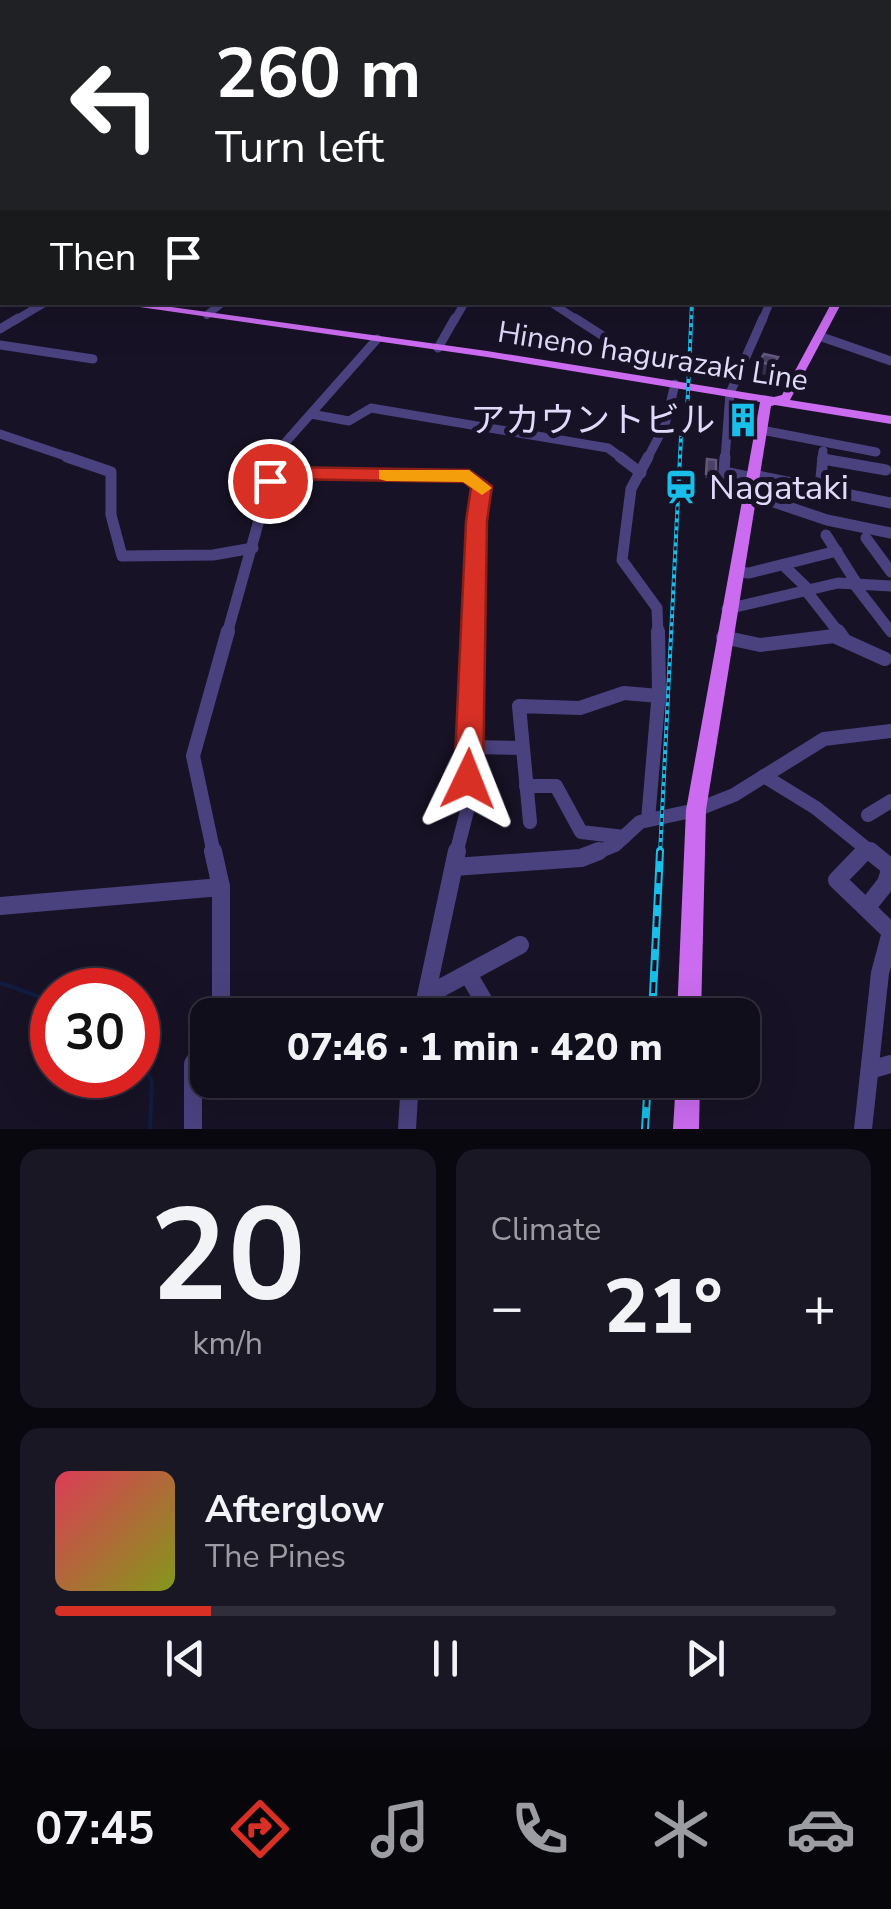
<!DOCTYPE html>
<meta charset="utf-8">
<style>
body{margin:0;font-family:"Nunito Sans","Noto Sans JP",sans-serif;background:#1a1725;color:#f1f3f6;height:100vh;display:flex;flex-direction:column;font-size:38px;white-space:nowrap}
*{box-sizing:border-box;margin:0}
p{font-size:32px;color:#9c9ca3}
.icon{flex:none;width:55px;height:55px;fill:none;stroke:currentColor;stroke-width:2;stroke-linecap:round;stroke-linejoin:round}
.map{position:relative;height:1129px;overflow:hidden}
.panel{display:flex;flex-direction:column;gap:20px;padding:20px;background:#09080f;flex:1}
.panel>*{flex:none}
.guide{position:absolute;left:0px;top:0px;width:892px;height:305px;box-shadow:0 10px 40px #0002,0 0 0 2px #302e3b;background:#202124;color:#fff;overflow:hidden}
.speed{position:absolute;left:30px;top:968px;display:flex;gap:20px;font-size:50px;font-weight:700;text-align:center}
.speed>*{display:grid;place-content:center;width:130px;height:130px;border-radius:50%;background:#110e1c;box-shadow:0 10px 40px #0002,0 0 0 2px #302e3b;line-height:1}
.speed .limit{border:15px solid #d22;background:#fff;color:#111}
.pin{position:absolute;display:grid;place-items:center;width:85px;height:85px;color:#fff;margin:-42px;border:5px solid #fff;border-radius:50%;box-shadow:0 2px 10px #0007}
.me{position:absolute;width:110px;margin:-55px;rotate:2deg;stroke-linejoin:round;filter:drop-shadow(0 0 8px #0008)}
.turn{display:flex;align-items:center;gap:35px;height:210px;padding:0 50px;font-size:45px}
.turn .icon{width:130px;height:130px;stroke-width:2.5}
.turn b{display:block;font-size:70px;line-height:85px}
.then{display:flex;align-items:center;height:95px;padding:0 50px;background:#0003;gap:20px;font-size:38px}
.big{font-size:75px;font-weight:800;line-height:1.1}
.panel .widget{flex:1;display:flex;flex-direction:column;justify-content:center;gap:15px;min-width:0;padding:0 35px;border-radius:20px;background:#1a1725}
.panel .dial{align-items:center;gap:0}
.dial b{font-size:130px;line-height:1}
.song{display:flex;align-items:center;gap:30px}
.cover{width:120px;height:120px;border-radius:15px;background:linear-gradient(135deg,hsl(350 70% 55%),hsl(70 70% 35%))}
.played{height:10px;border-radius:5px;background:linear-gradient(90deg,#d93025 20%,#302e3b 20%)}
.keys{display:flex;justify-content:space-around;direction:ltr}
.heat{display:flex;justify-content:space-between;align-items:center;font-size:55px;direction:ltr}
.panel .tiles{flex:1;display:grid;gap:20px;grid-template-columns:1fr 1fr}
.widget:last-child{grid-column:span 2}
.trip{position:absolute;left:190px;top:998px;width:570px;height:100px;border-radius:20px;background:#110e1c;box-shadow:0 10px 40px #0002,0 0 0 2px #302e3b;font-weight:800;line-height:100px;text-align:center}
.dock{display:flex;height:160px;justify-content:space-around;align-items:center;background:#07060b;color:#9c9ca3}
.dock .icon{width:70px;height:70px}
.dock .active{color:#d93025}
.dock b{font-size:45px;color:#f1f3f6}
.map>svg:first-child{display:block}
</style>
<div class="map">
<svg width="891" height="1129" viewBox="0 0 891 1129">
<rect width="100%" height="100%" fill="#171225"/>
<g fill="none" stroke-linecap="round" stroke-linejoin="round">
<g stroke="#101d40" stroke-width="4">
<path d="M 0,983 L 52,1001"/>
<path d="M 138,1060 L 152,1081 L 150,1129"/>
</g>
<rect fill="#101d40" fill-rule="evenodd" x="890" y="139" width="1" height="4"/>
<g stroke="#4a427f" stroke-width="8">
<path d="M 550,302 L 579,321"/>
<path d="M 207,315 L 223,302"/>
<path d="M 14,321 L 46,302"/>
<path d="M 454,321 L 465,302"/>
<path d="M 762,321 L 770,302"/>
</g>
<g stroke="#4a427f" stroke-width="9">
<path d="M 575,318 L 603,336"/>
<path d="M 0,329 L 18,318"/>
<path d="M 819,336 L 891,361"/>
<path d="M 0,345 L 93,359"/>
<path d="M 438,348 L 455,318"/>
<path d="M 311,414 L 349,421 L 371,408 L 608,448 L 623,459"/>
<path d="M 761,430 L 876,452"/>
<path d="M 0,434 L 74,459"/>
<path d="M 278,459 L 284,444 L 377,339"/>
<path d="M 647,459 L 665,425 L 675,384"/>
<path d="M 725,459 L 730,393 L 763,318"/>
<path d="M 822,459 L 823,451"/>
</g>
<g stroke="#4a427f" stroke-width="11">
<path d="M 67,457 L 111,472 L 111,515 L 122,556 L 213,555 L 253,548"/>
<path d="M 620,457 L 641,473"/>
<path d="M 648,457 L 631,489 L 622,560 L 657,608 L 658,634"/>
<path d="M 725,457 L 724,472 L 753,478"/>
<path d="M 823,459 L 886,470"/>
<path d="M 724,472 L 748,501"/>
<path d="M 753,475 L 891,503"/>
<path d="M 270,481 L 279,457"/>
<path d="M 820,488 L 823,457"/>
<path d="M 750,494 L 827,520 L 891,533"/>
<path d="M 826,535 L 857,584"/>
<path d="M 866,538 L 891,572"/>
<path d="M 783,565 L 807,588"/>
<path d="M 735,572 L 749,573 L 837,551"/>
<path d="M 854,584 L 891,632"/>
<path d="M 804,588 L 840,634"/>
<path d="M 727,609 L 838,583 L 891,586"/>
<path d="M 227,634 L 270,481 L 282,473 L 469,476 L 482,486 L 473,634"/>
</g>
<g stroke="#4a427f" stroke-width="14">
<path d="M 838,631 L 843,638"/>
<path d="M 723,637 L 760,645 L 834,636 L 885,659"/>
<path d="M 470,747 L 523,748"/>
<path d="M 764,776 L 816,808 L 873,854"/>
<path d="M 526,786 L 556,786 L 581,832 L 624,837"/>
<path d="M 868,815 L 891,801"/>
<path d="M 648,820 L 659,691 L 658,631"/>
<path d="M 530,822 L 519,706 L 580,708 L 624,693 L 659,696"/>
<path d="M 214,854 L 193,756 L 228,631"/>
<path d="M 456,854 L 467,811 L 473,631"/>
<path d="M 593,854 L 615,845 L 640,822 L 696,810 L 734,795 L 824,739 L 891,731"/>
<path d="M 863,854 L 867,849"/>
</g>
<g stroke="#4a427f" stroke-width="18">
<path d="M 213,851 L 221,887 L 221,1015"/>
<path d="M 865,851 L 837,880 L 891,932"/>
<path d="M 870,851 L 891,868"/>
<path d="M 454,867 L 581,858 L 599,851"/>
<path d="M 0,906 L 221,887"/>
<path d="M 868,906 L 886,883 L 891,867"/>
<path d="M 468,974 L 492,1015"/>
<path d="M 426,996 L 520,945"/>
<path d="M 422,1015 L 457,851"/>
<path d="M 873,1069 L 891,1064"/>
<path d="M 193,1129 L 193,1064 L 208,1039"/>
<path d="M 407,1129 L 410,1080"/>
<path d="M 863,1129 L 880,973 L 891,932"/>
</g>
<g fill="#cb6cf0" fill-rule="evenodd">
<rect x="0" y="292" width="2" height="6"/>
<path d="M 105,302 L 135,302 L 487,351 L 774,397 L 782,395 L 832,302 L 842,302 L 790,400 L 891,416 L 891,424 L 775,405 L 771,406 L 706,810 L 701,1015 L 677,1015 L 686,810 L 760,402 L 487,357 Z"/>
<path d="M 676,1080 L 700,1080 L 699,1129 L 673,1129 Z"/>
</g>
<g stroke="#19bfe8" stroke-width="4">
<g id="rail-far1">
<path d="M 686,435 L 692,302"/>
<path d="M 660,854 L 681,437"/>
</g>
</g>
<g stroke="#19bfe8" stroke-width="8">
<g id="rail">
<path d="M 652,1015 L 660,851"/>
<path d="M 645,1129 L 648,1080"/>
</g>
</g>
<use href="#rail-far1" stroke="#171225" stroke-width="2.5" stroke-dasharray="4" stroke-linecap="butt"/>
<use href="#rail" stroke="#171225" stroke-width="4" stroke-dasharray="11" stroke-linecap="butt"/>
</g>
<g fill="#382d51">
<path d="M 778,357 L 775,369 L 770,376 L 757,373 L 759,362 Z"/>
<path d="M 740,406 L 750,418 L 748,426 L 737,424 Z"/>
<path d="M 707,459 L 716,475 L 715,479 L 705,478 Z"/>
</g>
<g fill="#4a4063" stroke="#62587b" stroke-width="2.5">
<path d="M 764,354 L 778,357 L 773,365 L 759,362 Z"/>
<path d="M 740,406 L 750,408 L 750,418 L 739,416 Z"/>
<path d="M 707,459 L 716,460 L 716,475 L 706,474 Z"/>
</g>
<linearGradient id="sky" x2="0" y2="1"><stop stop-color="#0d0a14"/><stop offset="0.44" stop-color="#363951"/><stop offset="1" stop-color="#363951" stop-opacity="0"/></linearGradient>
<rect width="891" height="280" fill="url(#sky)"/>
<path fill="#d93025" stroke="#8d1f18" stroke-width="2.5" d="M 282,467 L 469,470 L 492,486 L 487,521 L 483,779 L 479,788 L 458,788 L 454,779 L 466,521 L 471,488 L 464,482 L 286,479 L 263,485 L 263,476 Z"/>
<path fill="#f59e0b" d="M 379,470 L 469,470 L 492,488 L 482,495 L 463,482 L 386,481 L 379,479 Z"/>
<defs>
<g id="building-bare" transform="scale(2.7)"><path d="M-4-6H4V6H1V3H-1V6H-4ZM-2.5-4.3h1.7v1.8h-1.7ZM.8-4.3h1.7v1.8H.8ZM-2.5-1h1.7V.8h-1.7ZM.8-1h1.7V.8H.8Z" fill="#19bfe8" stroke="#171225" stroke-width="2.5" paint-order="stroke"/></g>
<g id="station-bare" transform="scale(2.7)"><path d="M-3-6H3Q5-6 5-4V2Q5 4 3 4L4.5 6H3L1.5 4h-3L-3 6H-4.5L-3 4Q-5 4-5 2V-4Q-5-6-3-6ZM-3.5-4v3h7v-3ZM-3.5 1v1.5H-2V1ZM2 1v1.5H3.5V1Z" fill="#19bfe8" stroke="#171225" stroke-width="2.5" paint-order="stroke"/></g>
</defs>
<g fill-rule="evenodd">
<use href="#building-bare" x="743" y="420"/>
<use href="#station-bare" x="681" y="487"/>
</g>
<g text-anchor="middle" stroke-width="10" stroke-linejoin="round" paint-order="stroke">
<g font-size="30" fill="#e1dafb" stroke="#171225">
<text transform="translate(653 356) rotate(9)" y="10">Hineno hagurazaki Line</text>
</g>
<g font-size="35" fill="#e1dafb" stroke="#171225" text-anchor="end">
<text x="715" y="432">アカウントビル</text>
<text x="709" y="499" text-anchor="start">Nagataki</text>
</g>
</g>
</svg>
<div class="speed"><div class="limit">30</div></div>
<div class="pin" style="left:270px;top:481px;background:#d93025"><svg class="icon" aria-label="arrive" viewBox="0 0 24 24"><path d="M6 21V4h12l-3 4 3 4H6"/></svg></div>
<svg class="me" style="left:468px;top:779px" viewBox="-20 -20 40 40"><path d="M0-17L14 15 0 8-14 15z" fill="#d93025" stroke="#fff" stroke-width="4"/></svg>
<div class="trip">07:46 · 1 min · 420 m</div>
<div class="guide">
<div class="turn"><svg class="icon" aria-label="left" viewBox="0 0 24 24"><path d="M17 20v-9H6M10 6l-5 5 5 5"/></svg><div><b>260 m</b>Turn left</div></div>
<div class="then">Then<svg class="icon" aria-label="arrive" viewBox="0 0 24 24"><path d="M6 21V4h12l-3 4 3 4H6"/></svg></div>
</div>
</div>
<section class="panel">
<div class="tiles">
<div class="widget dial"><b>20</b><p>km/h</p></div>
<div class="widget"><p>Climate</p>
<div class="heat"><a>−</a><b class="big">21°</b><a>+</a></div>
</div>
<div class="widget">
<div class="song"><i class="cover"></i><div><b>Afterglow</b><p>The Pines</p></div></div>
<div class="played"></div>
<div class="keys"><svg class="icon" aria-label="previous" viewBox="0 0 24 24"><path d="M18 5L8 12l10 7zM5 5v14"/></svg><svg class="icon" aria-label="pause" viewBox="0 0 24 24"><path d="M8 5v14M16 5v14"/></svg><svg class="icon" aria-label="next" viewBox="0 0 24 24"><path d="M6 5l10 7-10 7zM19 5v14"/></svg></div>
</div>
</div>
</section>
<nav class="dock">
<b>07:45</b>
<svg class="icon active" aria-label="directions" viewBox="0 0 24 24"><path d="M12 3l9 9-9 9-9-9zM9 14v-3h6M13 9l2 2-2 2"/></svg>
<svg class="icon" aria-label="music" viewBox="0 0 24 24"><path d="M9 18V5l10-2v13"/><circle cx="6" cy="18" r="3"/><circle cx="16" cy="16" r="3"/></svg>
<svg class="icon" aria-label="phone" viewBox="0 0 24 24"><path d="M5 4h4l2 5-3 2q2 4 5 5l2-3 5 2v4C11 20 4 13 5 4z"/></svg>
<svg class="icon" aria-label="climate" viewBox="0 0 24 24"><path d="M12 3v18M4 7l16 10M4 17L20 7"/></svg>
<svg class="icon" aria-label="car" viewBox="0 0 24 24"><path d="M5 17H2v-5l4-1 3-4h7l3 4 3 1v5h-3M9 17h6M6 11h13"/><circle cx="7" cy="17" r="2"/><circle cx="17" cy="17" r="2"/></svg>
</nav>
